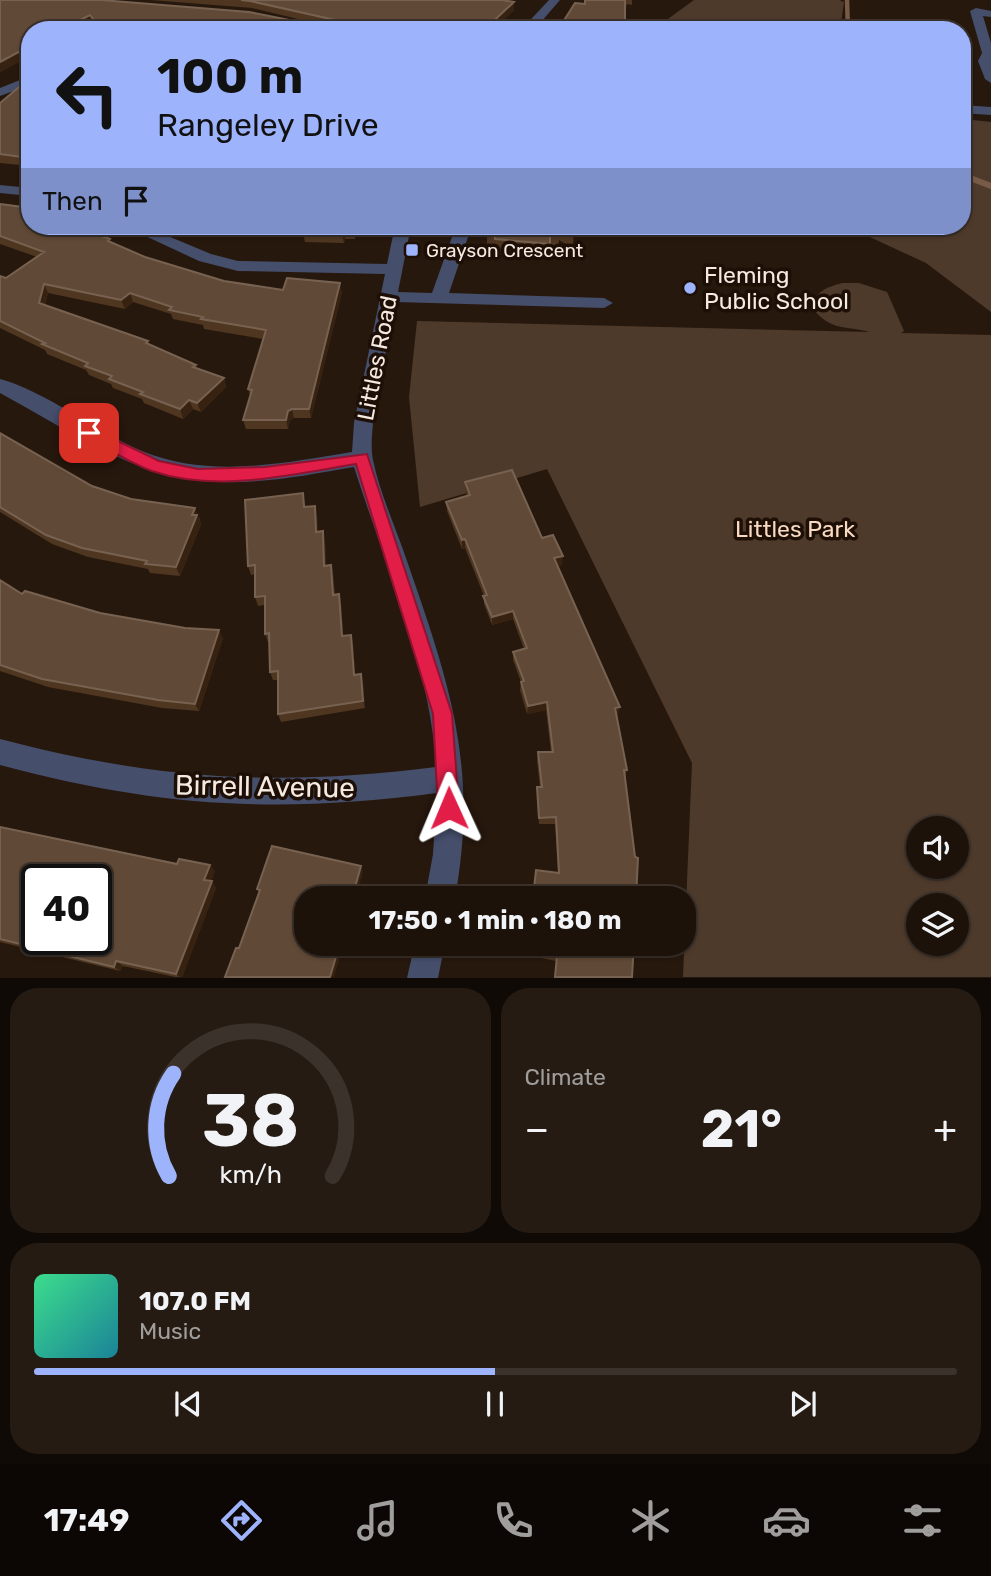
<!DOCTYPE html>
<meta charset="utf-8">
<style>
body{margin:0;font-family:Rubik,sans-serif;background:#251b13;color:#f1f3f6;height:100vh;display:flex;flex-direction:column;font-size:26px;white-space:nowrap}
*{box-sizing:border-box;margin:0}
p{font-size:23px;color:#a09e9c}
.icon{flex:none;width:38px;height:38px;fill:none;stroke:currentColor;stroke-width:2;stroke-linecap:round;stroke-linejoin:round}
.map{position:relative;height:978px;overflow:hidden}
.details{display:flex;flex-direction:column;gap:10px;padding:10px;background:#100a06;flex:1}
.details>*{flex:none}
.top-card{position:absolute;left:21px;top:21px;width:950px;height:214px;border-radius:28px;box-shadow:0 2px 5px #0004,0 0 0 2px #3b322b;background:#9db4fd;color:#111;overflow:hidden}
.tools{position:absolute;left:906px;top:816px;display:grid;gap:14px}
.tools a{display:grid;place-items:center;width:63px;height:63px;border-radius:50%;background:#1d120a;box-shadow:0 2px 5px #0004,0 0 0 2px #3b322b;font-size:35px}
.speed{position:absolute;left:21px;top:864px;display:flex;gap:14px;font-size:35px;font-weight:700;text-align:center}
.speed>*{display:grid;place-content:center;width:91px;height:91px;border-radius:50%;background:#1d120a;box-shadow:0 2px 5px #0004,0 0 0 2px #3b322b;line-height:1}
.speed .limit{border:4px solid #111;border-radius:10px;background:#fff;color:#111}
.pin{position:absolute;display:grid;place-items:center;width:60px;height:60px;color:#fff;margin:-30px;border-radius:14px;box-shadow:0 4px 10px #0006}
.me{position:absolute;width:77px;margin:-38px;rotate:359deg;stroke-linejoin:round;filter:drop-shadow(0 0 5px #0008)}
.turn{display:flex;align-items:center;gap:24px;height:147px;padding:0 21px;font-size:32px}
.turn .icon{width:91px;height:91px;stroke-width:2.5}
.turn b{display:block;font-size:49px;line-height:60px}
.then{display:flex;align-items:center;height:66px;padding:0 21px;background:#0003;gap:14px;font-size:26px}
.big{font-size:52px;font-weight:700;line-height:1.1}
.details .card{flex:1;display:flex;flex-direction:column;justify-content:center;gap:10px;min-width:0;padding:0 24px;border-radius:28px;background:#251b13}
.details .dial{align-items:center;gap:0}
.dial svg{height:182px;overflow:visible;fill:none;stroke:#3b322b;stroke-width:7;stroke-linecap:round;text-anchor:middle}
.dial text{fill:#f1f3f6;stroke:none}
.song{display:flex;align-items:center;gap:21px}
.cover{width:84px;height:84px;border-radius:10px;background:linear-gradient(135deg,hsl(150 70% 55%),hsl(190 70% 35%))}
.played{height:7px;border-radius:4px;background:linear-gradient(90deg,#9db4fd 50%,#3b322b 50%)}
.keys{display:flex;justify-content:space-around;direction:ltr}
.heat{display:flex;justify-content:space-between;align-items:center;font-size:38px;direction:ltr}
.details .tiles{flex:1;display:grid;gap:10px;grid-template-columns:1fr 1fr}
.card:last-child{grid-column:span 2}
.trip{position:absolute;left:294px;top:886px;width:402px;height:70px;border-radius:28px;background:#1d120a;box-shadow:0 2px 5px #0004,0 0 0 2px #3b322b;font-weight:700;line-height:70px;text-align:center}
.tab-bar{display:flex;height:112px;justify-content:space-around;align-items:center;background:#0c0704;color:#a09e9c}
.tab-bar .icon{width:49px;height:49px}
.tab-bar .current{color:#9db4fd}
.tab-bar b{font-size:32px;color:#f1f3f6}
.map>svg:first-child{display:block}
</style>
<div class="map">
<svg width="991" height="978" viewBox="0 0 991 978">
<rect width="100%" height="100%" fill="#27180d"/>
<g fill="#4e3a2b" fill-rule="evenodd">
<path d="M 694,0 L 839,0 L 844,2 L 840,30 L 759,22 L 730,30 L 659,30 L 657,27 Z"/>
<path d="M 963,119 L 991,122 L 991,312 L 926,263 L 846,226 L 962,226 Z"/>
<path d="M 842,283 L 859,283 L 887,292 L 904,331 L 901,333 L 991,335 L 991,977 L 683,977 L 692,763 L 547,469 L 420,507 L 409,397 L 417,321 L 869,332 C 846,325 832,332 813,309 C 815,291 825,288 842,283 ZM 919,828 L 957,828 L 957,866 L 919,866 ZM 919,905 L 957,905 L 957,943 L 919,943 Z"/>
</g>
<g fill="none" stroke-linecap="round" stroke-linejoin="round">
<path stroke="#775b46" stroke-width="4.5" d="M 847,0 L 848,30"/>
<path stroke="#775b46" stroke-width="6" d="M 962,175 L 991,186"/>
<g fill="#454e6b" fill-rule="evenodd">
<path d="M 549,0 L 560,0 L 534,30 L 521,30 Z"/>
<path d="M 976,8 L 991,11 L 991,17 L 983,16 L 991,43 L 991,83 L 985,79 L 978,61 L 982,53 L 970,11 Z"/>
<path d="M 30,76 L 30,85 L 0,96 L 0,88 Z"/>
<path d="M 962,105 L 991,107 L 991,115 L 962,113 Z"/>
<path d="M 0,185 L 30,188 L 30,196 L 0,193 Z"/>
<path d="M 124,226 L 144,226 L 211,254 L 238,261 L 387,264 L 395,226 L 411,226 L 398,292 L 432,293 L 452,237 L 439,226 L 462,226 L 468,237 L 449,293 L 604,298 L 613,303 L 604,308 L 396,302 C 390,339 366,427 373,460 C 380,494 396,528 407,561 C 449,682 479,767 455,898 L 425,898 L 433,854 L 437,793 C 275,814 157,807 0,765 L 0,739 C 157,780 276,787 436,767 C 431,667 384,562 354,467 C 301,476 244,488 189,479 C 121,469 60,425 0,393 L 0,379 C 45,391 97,432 142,451 C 209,479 284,463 352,452 L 354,423 L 385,274 L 238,271 L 199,261 Z"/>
<path d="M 415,943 L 445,943 L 438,978 L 407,978 Z"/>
</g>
</g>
<g fill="#4e3621">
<path d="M 0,0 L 315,25 L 319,24 L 252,8 L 150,0 L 502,0 L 514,10 L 493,30 L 88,30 L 94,25 L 93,22 L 79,30 L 30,30 L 30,56 L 0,72 Z"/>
<path d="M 585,0 L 632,0 L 632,5 L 627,4 L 625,9 L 561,25 L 585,4 Z"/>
<path d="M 30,78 L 30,166 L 0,163 L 0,103 Z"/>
<path d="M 0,204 L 30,226 L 112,242 L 145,257 L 224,281 L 283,290 L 342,292 L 311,418 L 294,418 L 290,420 L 288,429 L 246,429 L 243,420 L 250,396 L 248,389 L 263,339 L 204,329 L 203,325 L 173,319 L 171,314 L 133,302 L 125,309 L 48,293 L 45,305 L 148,341 L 149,345 L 197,368 L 224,378 L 226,387 L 201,412 L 193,409 L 183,419 L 144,403 L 142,399 L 113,388 L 111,384 L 89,375 L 86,370 L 47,354 L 45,350 L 0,328 L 0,276 L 6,278 L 37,257 L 0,244 Z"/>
<path d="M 223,226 L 264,226 L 256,234 Z"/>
<path d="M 359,226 L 355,239 L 345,239 L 344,243 L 305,242 L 303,233 Z"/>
<path d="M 487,226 L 574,226 L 573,248 L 559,240 L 558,250 L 549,250 L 549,259 L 495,254 L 495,247 L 487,246 Z"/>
<path d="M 0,433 L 92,486 L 131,499 L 199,517 L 201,524 L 180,576 L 150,573 L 148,569 L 88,557 L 52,544 L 0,512 Z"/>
<path d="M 465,482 L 542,538 L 562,565 L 557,566 L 618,715 L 617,715 L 627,770 L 625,777 L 635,857 L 558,872 L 555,824 L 539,824 L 537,794 L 537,787 L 540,787 L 537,760 L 538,752 L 551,752 L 546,710 L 527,714 L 520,690 L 521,682 L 513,660 L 513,652 L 524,649 L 513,619 L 492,625 L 484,604 L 484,596 L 465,548 L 462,549 L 447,511 L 446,502 L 467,496 L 465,491 Z"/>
<path d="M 305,502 L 305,507 L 317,515 L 318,532 L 325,540 L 326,565 L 331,565 L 333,573 L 335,594 L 339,594 L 341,602 L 343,636 L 351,635 L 353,643 L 355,675 L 363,682 L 365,708 L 281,722 L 278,714 L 278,680 L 273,680 L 270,672 L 269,642 L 268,642 L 265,634 L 265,605 L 258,606 L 255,597 L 255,574 L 251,575 L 248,566 Z"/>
<path d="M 0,580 L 22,594 L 100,613 L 223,638 L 199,711 L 162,708 L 48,687 L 0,671 Z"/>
<path d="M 0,827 L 215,871 L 211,881 L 216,888 L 182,977 L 175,977 L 123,966 L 120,971 L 0,942 Z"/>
<path d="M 523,943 L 634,943 L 556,961 L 522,954 Z"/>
</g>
<g fill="#372211">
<path d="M 514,2 L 514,10 L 493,30 L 484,30 Z"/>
<path d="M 90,15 L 93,22 L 79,30 L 61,30 Z"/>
<path d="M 30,46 L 30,56 L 0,72 L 0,62 Z"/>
<path d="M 254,226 L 264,226 L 256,234 Z"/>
<path d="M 355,226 L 359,226 L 355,239 L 354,230 Z"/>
<path d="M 344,229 L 345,239 L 344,243 L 342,234 Z"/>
<path d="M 340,283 L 342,292 L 311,418 L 309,409 Z"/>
<path d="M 44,284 L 48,293 L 43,312 L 39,303 Z"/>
<path d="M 130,293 L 133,302 L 125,309 L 121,300 Z"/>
<path d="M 224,378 L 226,387 L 201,412 L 197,403 Z"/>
<path d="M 189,400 L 193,409 L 183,419 L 180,409 Z"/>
<path d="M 292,409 L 294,418 L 290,420 L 288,429 L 286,420 L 288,411 Z"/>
<path d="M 315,506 L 317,515 L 319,541 L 316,532 Z"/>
<path d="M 195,508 L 201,524 L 180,576 L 176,567 Z"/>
<path d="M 323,531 L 325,540 L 326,574 L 324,566 Z"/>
<path d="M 465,539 L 465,548 L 462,549 L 462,540 Z"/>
<path d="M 563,556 L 562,565 L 553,567 L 554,558 Z"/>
<path d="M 331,565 L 333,573 L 335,603 L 333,595 Z"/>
<path d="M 339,594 L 341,602 L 344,645 L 342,636 Z"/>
<path d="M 513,611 L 513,619 L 492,625 L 492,617 Z"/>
<path d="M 219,630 L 223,638 L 199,711 L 195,704 Z"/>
<path d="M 351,635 L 353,643 L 356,683 L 354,675 Z"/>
<path d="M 361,674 L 363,682 L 365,708 L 363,701 Z"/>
<path d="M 547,702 L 546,710 L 527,714 L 528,706 Z"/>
<path d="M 620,707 L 618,715 L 614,716 L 615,708 Z"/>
<path d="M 210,865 L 215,871 L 209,886 L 204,880 Z"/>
<path d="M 361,866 L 363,872 L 356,898 L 352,898 Z"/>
<path d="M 212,881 L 216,888 L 182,977 L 180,977 L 176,974 Z"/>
<path d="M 340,943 L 344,943 L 334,977 L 330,977 Z"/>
<path d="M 116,961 L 123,966 L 120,971 L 114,967 Z"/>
</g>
<g fill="#604936" stroke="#776251" stroke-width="2" fill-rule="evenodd">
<path d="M 0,0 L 101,0 L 249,12 L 315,25 L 344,22 L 250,1 L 241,0 L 502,0 L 514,2 L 484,30 L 88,30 L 96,23 L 90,15 L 61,30 L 30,30 L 30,46 L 0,62 Z"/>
<path d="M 585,0 L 625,0 L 625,30 L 549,30 L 555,24 L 561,25 L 575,3 L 585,4 Z"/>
<path d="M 30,78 L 30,158 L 0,154 L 0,103 Z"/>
<path d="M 0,204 L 30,208 L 30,211 L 27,215 L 30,215 L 30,226 L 74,226 L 110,239 L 108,241 L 145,257 L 224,281 L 283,290 L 287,278 L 340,283 L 309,409 L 292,409 L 288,411 L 286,420 L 243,420 L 252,390 L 248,389 L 266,330 L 201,319 L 203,317 L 169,310 L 172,307 L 130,293 L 121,300 L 44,284 L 39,303 L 148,341 L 146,343 L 196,365 L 193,367 L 224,378 L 197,403 L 189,400 L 180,409 L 140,394 L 143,392 L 109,379 L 112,376 L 85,366 L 88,363 L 42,344 L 45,343 L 0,321 L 0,276 L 6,278 L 44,252 L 0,236 Z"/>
<path d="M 306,226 L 355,226 L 354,230 L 344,229 L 342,234 L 303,233 Z"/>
<path d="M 487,226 L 559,226 L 559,236 L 550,236 L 550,244 L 495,239 L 495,233 L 487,232 Z"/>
<path d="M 560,226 L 574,226 L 574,234 Z"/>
<path d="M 0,433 L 92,486 L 131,499 L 195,508 L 192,515 L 197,515 L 176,567 L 145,564 L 147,561 L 82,548 L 46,535 L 0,507 Z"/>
<path d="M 512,470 L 542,538 L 553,535 L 563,556 L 554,558 L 620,707 L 615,708 L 627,770 L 624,770 L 635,857 L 638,858 L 636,898 L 533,898 L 536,870 L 559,873 L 556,817 L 539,818 L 537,787 L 542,787 L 538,752 L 553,752 L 547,702 L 528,706 L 521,682 L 524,681 L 513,652 L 527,648 L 513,611 L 492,617 L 483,596 L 487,595 L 465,539 L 462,540 L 446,502 L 470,495 L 465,482 Z"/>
<path d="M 303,493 L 304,507 L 315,506 L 316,532 L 323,531 L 324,566 L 331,565 L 333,595 L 339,594 L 342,636 L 351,635 L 354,675 L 361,674 L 363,701 L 278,714 L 278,671 L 270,672 L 269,633 L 265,634 L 265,596 L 255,597 L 255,565 L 248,566 L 245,500 Z"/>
<path d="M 0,580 L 22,594 L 25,591 L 100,613 L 185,628 L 219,630 L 195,704 L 158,700 L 42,679 L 0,665 Z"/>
<path d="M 0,827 L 177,864 L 179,859 L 210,865 L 204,880 L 212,881 L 176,974 L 116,961 L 114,967 L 0,939 ZM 37,880 L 96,880 L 96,940 L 37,940 Z"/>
<path d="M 272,846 L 361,866 L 352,898 L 306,898 L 306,943 L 340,943 L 330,977 L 225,977 L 236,948 L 239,948 L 260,890 L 257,889 Z"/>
<path d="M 523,943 L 634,943 L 632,977 L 555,977 L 557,956 L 522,949 Z"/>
</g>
<path fill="#e11d48" stroke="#92132f" stroke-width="2" d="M 89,427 L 159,461 L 198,469 L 265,467 L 367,454 L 452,714 L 459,808 L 456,815 L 449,818 L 441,815 L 438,808 L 433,714 L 356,464 C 290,475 217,493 152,471 C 129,462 106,448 84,436 L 82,433 Z"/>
<g fill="#9db4fd" stroke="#1d0f05" stroke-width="2.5">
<rect x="405" y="243" width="14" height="14" rx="3.5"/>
<circle cx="690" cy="288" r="7"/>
</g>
<g text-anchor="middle" stroke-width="7" stroke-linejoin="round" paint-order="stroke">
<g font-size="19" fill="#f5eae2" stroke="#1d0f05" text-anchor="start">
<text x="426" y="257">Grayson Crescent</text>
</g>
<g font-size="23" fill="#f5eae2" stroke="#1d0f05" text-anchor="start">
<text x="704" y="283">Fleming<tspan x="704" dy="26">Public School</tspan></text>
</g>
<g font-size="23" fill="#f5eae2" stroke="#1d0f05">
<text transform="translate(377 358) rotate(-79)" y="8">Littles Road</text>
</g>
<g font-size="23" fill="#f9d9c2" stroke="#1d0f05">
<text x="795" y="537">Littles Park</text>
</g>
<g font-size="28" fill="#f5eae2" stroke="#1d0f05">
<text transform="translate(265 786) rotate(1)" y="10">Birrell Avenue</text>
</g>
</g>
</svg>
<div class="tools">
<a><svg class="icon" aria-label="sound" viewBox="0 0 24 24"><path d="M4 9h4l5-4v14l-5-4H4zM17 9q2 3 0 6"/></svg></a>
<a><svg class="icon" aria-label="layers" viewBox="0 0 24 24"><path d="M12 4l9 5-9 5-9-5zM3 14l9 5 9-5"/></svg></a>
</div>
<div class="speed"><div class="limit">40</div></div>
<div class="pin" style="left:89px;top:433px;background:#d93025"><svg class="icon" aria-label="arrive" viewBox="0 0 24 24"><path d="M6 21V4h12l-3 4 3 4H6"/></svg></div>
<svg class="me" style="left:449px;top:808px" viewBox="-20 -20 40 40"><path d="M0-17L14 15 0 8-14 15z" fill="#e11d48" stroke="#fff" stroke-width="4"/></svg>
<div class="trip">17:50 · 1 min · 180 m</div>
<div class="top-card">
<div class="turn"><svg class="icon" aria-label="left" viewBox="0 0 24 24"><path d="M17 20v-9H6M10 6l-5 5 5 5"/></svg><div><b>100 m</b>Rangeley Drive</div></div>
<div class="then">Then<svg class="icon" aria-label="arrive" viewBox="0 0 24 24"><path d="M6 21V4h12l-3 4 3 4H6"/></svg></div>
</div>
</div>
<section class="details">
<div class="tiles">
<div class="card dial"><svg viewBox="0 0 100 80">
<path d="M14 69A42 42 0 1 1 86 69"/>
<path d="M14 69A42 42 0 0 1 16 24" stroke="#9db4fd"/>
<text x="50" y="56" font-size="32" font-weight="700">38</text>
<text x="50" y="72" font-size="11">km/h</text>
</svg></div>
<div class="card"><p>Climate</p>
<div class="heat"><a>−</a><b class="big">21°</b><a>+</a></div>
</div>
<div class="card">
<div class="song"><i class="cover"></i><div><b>107.0 FM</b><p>Music</p></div></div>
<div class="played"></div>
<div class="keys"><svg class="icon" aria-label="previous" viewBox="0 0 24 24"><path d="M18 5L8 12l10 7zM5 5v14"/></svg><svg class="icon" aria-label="pause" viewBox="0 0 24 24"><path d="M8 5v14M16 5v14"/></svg><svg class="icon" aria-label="next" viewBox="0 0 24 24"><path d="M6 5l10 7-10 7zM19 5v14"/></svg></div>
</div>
</div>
</section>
<nav class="tab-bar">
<b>17:49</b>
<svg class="icon current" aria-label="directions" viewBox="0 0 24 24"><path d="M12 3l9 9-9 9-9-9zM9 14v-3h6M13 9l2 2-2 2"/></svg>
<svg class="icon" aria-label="music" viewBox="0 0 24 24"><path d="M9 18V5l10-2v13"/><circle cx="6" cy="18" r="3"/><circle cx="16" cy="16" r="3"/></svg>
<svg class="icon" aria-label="phone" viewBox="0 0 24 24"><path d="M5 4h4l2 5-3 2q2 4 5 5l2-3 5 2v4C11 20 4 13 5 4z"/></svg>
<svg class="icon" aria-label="climate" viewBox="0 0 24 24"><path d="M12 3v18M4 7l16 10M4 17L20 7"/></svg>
<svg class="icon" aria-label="car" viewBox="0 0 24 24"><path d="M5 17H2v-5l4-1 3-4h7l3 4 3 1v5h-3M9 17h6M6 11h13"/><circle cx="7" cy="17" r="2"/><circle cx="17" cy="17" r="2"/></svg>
<svg class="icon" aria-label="filters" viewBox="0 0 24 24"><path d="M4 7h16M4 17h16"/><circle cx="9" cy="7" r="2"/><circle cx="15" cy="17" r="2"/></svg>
</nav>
